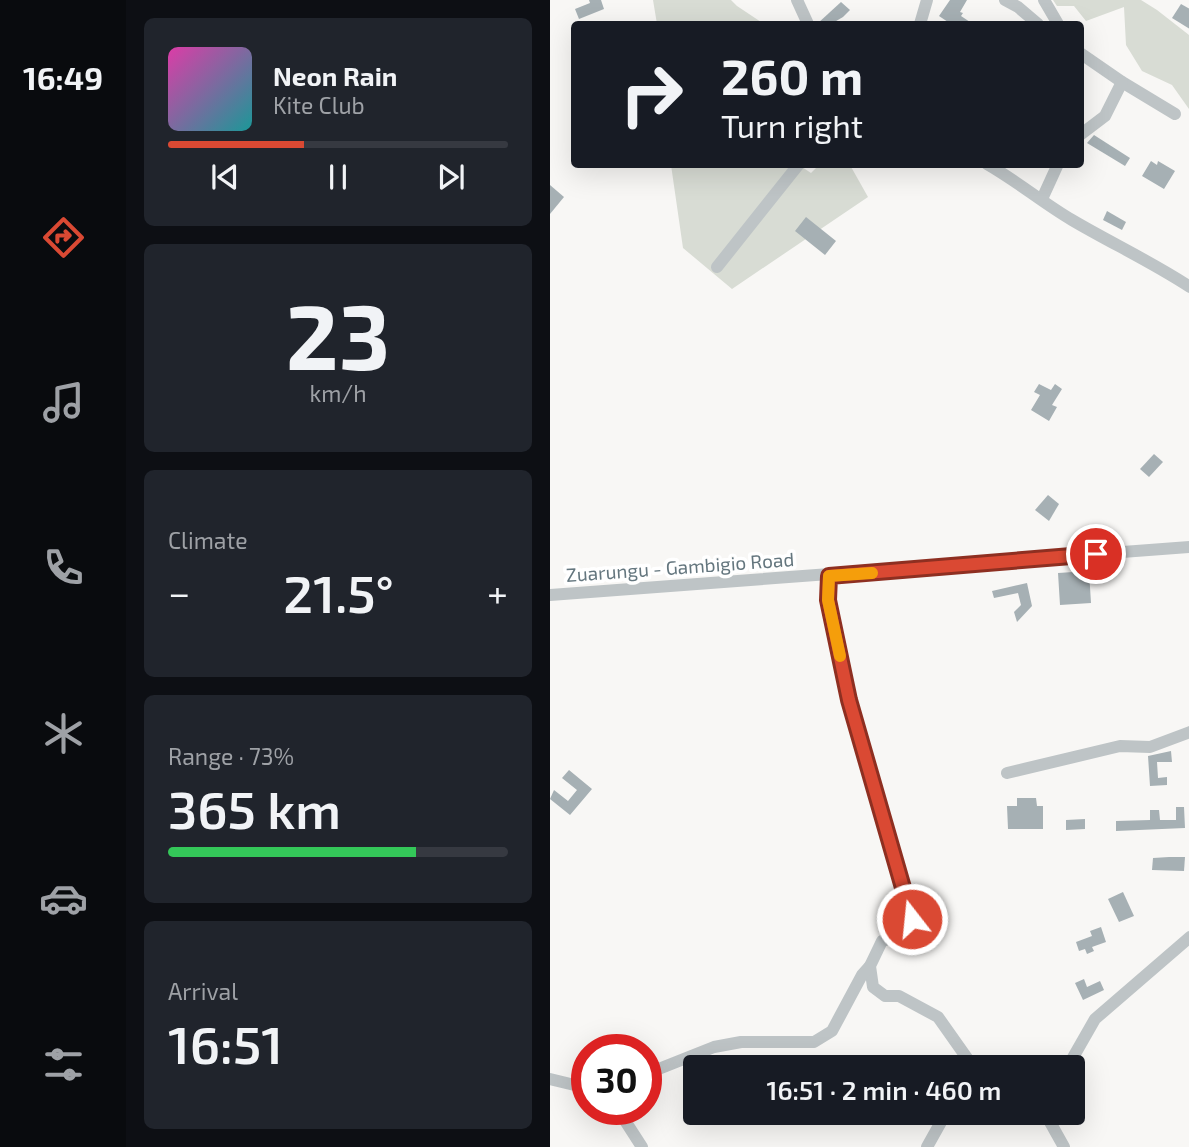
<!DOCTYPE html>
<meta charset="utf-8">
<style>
body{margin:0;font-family:"Exo 2",sans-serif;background:#20242c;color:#f1f3f6;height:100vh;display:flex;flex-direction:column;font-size:26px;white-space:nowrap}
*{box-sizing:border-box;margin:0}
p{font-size:23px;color:#9ea1a6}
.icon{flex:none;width:38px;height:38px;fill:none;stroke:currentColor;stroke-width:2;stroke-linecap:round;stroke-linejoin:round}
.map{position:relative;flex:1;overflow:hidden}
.side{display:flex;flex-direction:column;gap:18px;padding:18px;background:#0d0f14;width:424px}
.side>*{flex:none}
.top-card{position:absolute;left:21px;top:21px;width:513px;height:147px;border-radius:7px;box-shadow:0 7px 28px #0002;background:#171b24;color:#f1f3f6;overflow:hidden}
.speed{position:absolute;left:21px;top:1034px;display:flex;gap:14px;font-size:35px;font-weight:700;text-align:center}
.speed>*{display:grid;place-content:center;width:91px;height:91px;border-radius:50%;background:#171b24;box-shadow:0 7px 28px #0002;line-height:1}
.speed .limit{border:10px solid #d22;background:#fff;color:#111}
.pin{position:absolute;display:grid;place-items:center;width:60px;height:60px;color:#fff;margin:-30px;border:4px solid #fff;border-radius:50%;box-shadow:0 2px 7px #0007}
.me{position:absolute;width:77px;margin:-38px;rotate:344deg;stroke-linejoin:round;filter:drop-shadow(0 0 5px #0008)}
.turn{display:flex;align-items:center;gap:24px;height:147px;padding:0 35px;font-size:32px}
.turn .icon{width:91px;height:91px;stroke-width:2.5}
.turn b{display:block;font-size:49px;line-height:60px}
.big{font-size:52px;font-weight:600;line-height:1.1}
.side .widget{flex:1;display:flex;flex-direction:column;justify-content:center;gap:10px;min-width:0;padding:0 24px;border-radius:10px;background:#20242c}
.side .dial{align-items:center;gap:0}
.dial b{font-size:91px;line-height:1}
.song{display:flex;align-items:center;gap:21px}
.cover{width:84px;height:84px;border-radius:10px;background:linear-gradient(135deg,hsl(320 70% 55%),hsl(180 70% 35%))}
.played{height:7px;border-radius:4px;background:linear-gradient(90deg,#da4933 40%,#363941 40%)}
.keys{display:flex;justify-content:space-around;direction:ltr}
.heat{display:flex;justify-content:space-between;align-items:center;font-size:38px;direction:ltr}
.charge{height:10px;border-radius:5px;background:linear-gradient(90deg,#34c759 73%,#363941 0)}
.trip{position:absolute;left:133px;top:1055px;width:402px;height:70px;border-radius:7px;background:#171b24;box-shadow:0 7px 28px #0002;font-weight:600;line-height:70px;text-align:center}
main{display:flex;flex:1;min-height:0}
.dock{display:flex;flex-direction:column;width:126px;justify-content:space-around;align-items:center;background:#090b0e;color:#9ea1a6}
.dock .icon{width:49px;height:49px}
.dock .current{color:#da4933}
.dock b{font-size:32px;color:#f1f3f6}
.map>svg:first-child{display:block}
</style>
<main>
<nav class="dock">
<b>16:49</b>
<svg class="icon current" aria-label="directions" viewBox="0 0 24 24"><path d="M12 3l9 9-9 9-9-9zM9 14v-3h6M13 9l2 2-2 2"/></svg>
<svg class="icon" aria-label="music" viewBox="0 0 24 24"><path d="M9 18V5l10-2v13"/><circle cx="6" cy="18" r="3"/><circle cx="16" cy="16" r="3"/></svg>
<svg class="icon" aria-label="phone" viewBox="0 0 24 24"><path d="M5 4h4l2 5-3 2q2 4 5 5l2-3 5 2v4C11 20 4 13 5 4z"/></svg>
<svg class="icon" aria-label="climate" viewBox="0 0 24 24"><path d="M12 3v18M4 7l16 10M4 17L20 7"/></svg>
<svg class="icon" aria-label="car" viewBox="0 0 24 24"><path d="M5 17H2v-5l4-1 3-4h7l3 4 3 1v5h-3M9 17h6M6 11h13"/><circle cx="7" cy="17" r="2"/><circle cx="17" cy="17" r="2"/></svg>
<svg class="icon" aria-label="filters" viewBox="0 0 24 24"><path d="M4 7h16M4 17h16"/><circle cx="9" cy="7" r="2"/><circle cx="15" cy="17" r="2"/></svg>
</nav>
<section class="side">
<div class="widget">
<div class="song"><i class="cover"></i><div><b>Neon Rain</b><p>Kite Club</p></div></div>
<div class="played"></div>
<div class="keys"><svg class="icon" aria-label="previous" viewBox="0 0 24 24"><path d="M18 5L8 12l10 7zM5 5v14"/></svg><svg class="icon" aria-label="pause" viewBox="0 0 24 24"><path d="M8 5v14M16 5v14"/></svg><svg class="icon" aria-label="next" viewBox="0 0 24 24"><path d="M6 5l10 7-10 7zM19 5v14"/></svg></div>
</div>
<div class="widget dial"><b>23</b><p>km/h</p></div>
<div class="widget"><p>Climate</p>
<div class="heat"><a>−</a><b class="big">21.5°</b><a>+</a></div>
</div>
<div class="widget"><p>Range · 73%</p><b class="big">365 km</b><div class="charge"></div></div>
<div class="widget"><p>Arrival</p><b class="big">16:51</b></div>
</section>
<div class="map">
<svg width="640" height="1147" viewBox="0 0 640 1147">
<rect width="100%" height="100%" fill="#f8f7f5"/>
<g fill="#d8dcd4">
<path d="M 103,0 L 181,0 L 187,6 L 214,24 L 107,24 Z"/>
<path d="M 503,0 L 591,0 L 607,10 L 639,35 L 639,109 L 622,85 L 592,71 L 576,45 L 574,7 L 536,21 L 524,6 L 507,6 Z"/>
<path d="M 121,165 L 249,165 L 261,173 L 269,165 L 300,165 L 318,197 L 182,289 L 133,248 Z"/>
</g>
<g fill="#a6b0b4">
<path d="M 39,0 L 51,0 L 54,9 L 29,19 L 25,9 L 40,3 Z"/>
<path d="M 400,0 L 417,0 L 410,12 L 413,13 L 411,16 L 423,24 L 401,24 L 389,16 Z"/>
<path d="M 291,2 L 300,10 L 293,17 L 281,24 L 267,24 Z"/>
<path d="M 631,4 L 640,9 L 640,29 L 622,18 Z"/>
<path d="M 544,135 L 580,158 L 575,166 L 537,143 Z"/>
<path d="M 601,161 L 607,165 L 608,161 L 625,171 L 614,189 L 592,176 Z"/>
<path d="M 0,185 L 14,197 L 0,214 Z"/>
<path d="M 557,211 L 576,222 L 572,230 L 553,220 Z"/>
<path d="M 256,217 L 286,241 L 275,255 L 245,231 Z"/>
<path d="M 489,384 L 501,390 L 505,384 L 512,389 L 502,405 L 507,407 L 499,421 L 481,410 L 490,395 L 484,392 Z"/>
<path d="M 604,454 L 613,462 L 599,477 L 590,469 Z"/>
<path d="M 498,495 L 509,504 L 499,521 L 485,510 Z"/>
<path d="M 539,571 L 541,603 L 510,605 L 508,573 Z"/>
<path d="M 477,583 L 482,606 L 467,622 L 464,612 L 471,605 L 468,593 L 444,598 L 442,591 Z"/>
<path d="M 621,751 L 622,762 L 607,762 L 608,778 L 617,777 L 617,785 L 600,786 L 598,756 Z"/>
<path d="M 19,770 L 42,789 L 20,815 L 0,799 L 4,790 L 18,801 L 27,790 L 12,778 Z"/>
<path d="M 467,798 L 486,798 L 487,806 L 493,806 L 493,829 L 458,829 L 457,806 L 467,806 Z"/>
<path d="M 626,807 L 634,807 L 635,828 L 566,831 L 566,821 L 600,820 L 600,810 L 609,810 L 610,820 L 626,820 Z"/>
<path d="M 535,819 L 535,829 L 516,830 L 516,820 Z"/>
<path d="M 619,857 L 635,857 L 634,871 L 602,870 L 603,858 Z"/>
<path d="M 573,892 L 584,916 L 569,922 L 558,899 Z"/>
<path d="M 551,927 L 556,942 L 542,947 L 544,951 L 537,954 L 535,949 L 529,951 L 526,942 L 542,936 L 540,931 Z"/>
<path d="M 534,979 L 537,987 L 550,981 L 554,990 L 533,1000 L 525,983 Z"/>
<path d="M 209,1113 L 253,1113 L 253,1122 L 208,1119 Z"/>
</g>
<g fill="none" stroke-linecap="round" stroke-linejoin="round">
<g stroke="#bec4c6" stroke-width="12">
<path d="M 247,0 L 258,24"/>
<path d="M 455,0 L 468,7 L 488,24"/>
<path d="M 494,0 L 508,24"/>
<path d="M 370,24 L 377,0"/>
<path d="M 530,53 L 572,82 L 625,114"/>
<path d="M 530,135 L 555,116 L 572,82"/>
<path d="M 437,164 C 467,181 493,203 522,220 C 561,243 602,262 640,287"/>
<path d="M 492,199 L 508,164"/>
<path d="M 167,267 L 249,164"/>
<path d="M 279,576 L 278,600 L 299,700 L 362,919 L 358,932 L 332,941 L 320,966 L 323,987 L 335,996 L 349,996 L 388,1017 L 424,1068"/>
<path d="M 0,595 L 640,547"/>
<path d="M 457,773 L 570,746 L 600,747 L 640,732"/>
<path d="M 517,1068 L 545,1019 L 640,937"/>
<path d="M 96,1074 L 164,1047 L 191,1042 L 264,1042 L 282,1031 L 312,975 L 320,966"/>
<path d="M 0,1079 L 37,1088"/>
<path d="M 64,1110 L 72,1116 L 92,1147"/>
<path d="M 495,1113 L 514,1147"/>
<path d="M 377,1147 L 396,1113"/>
</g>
</g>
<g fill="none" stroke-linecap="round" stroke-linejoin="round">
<g stroke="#8e2f21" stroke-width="18">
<path id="route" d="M 362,919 L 299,700 L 278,600 L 279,576 L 546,554"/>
</g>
<use href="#route" stroke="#da4933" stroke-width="12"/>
<path stroke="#f59e0b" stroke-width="12" d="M 290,656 L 278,600 L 279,576 L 322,573"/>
</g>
<g text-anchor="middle" stroke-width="7" stroke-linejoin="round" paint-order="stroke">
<g font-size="19" fill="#64767e" stroke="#fff">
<text transform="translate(130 567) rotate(-4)" y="7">Zuarungu - Gambigio Road</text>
</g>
</g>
</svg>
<div class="speed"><div class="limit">30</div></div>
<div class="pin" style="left:546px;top:554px;background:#d93025"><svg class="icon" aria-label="arrive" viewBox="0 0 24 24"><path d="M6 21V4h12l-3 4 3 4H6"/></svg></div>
<svg class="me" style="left:362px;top:919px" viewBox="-20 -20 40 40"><circle r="17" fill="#da4933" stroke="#fff" stroke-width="3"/><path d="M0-11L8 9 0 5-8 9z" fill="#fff"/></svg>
<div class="trip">16:51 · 2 min · 460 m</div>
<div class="top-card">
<div class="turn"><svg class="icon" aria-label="right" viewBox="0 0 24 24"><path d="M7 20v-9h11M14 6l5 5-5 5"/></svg><div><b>260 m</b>Turn right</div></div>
</div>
</div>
</main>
